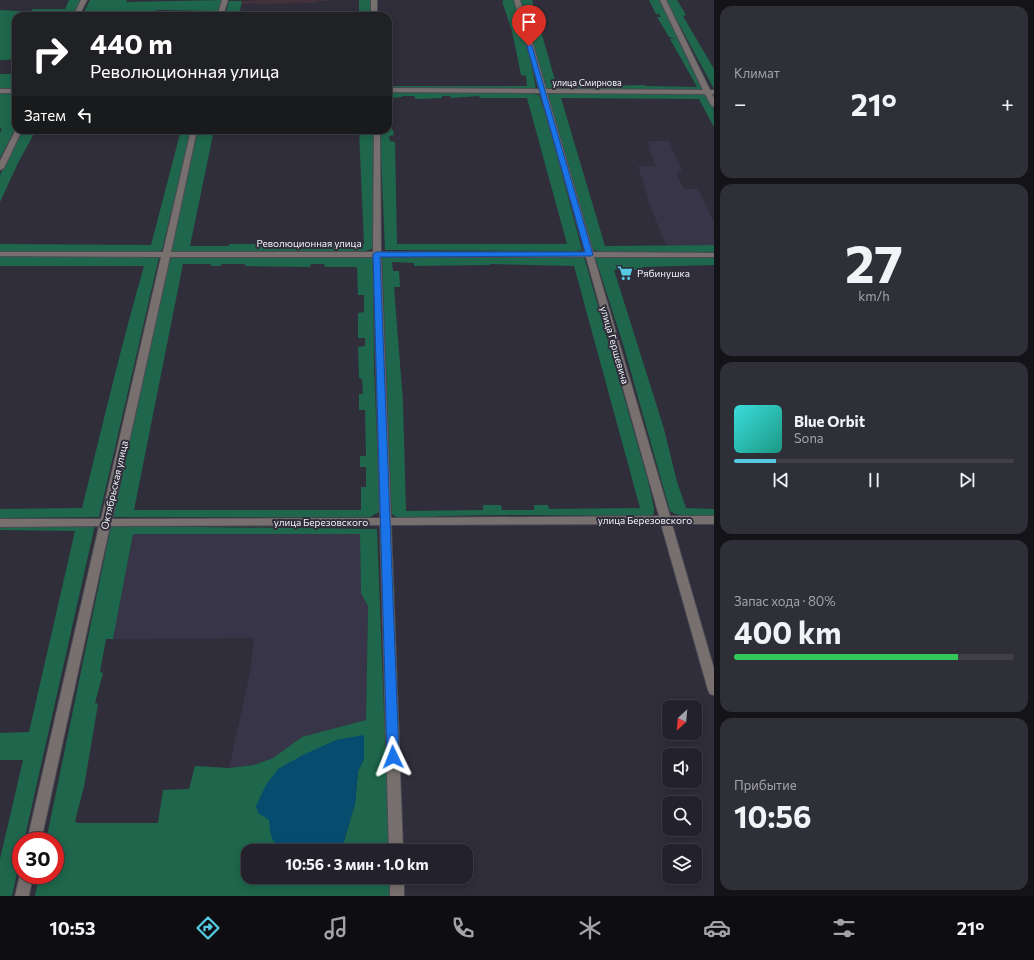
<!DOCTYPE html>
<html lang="ru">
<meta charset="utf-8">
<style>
body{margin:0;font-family:Commissioner,sans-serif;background:#2f2f38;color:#f1f3f6;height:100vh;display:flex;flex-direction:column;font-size:15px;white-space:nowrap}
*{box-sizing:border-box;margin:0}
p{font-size:13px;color:#a3a4a9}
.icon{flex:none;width:22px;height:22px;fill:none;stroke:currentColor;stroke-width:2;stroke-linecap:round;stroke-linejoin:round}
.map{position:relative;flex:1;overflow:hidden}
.sheet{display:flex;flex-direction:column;gap:6px;padding:6px;background:#131318;width:320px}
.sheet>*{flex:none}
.hud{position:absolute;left:12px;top:12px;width:380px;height:122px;border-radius:12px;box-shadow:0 2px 10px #0003,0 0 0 1px #403f48;background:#202124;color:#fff;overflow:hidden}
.needle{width:26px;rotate:206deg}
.fabs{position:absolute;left:662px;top:700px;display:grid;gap:8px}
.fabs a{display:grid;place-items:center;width:40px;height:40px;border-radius:8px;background:#23222c;box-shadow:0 2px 10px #0003,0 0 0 1px #403f48;font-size:20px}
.speed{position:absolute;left:12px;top:832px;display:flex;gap:8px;font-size:20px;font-weight:700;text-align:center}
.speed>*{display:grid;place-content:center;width:52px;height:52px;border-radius:50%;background:#23222c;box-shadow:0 2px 10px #0003,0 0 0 1px #403f48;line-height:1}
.speed .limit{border:6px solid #d22;background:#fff;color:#111}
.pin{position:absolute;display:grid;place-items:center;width:34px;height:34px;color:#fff;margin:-41px -17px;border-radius:50% 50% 50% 0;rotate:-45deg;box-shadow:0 0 4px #0007}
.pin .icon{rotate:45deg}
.me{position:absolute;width:44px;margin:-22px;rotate:358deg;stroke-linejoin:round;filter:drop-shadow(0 0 3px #0008)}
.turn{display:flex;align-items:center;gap:14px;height:84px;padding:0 12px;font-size:18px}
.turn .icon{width:52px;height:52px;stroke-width:2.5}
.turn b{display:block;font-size:28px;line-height:34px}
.then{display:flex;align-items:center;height:38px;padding:0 12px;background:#0003;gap:8px;font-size:15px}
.big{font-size:30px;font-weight:700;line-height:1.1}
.sheet .widget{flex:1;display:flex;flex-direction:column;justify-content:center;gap:6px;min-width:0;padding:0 14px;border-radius:12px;background:#2f2f38}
.sheet .dial{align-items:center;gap:0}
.dial b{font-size:52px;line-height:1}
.song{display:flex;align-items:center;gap:12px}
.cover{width:48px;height:48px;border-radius:6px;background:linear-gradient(135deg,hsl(180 70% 55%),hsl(170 70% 35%))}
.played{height:4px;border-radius:2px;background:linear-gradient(90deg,#57c9e2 15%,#403f48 15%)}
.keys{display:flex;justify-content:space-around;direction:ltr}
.heat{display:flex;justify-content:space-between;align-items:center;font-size:22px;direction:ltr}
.charge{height:6px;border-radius:3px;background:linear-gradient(90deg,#34c759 80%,#403f48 0)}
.trip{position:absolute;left:241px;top:844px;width:232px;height:40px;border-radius:12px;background:#23222c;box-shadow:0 2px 10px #0003,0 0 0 1px #403f48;font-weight:700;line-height:40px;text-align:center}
.dock{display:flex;height:64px;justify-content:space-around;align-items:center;background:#0e0e12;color:#a3a4a9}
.dock .icon{width:28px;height:28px}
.dock .selected{color:#57c9e2}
.dock b{font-size:18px;color:#f1f3f6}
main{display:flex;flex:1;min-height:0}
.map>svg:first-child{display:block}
</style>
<main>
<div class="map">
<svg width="714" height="896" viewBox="0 0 714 896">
<rect width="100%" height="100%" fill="#2f2e3a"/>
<path fill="#43313b" d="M 254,0 L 326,0 L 326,1 L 317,1 L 317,3 L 241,4 L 242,1 L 253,1 Z"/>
<g fill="#373547">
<path d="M 648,141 L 669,141 L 682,171 L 676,172 L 684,189 L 698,189 L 714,222 L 714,245 L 666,245 L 651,208 L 638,166 L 656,166 L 648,147 L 651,147 Z"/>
<path d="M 133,534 L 360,534 L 361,593 L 368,605 L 366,720 L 302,737 L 273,758 L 254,765 L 229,768 L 250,673 L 254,638 L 113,639 Z"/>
</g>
<g fill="#1e674c" fill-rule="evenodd">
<path d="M 69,0 L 82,0 L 73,16 L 16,16 L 16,57 L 8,60 L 0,60 L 0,10 L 31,12 L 32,9 L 65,9 Z"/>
<path d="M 90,0 L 127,0 L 126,2 L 223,0 L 218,16 L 208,16 L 209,11 L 156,10 L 154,16 L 82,16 Z"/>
<path d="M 359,0 L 370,0 L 371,16 L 359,16 Z"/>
<path d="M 505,0 L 515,0 L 532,67 L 536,89 L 388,89 L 388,45 L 389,86 L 527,86 L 526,76 L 521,75 L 512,31 L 502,1 Z"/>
<path d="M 519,0 L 532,0 L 557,87 L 645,85 L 646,86 L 697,87 L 670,39 L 675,39 L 669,37 L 657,17 L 661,17 L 659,14 L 656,14 L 649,0 L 661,0 L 707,90 L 545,89 Z"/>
<path d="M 666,0 L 677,0 L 686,15 L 683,16 L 714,69 L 714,89 Z"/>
<path d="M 229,1 L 242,1 L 239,16 L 225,16 Z"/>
<rect x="0" y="74" width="16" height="15"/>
<path d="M 0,91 L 16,91 L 16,127 L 0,158 L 0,133 L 2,129 L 0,128 Z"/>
<path d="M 388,92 L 526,93 L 539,95 L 550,129 L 582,250 L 576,251 L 385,250 L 380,130 L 388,130 ZM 402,96 L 414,96 L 416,99 L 442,98 L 442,96 L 450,96 L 451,98 L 479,96 L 480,98 L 527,98 L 567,244 L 397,244 L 395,142 L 390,141 L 389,136 L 394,135 L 393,130 L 392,130 L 391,119 L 389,119 L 389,98 L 402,97 Z"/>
<path d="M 552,92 L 681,93 L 713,95 L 714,127 L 699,99 L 561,98 L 605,246 L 714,245 L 714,252 L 602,252 L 593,250 L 590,248 L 546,94 Z"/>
<path d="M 22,130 L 36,130 L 18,163 L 0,202 L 0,175 Z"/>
<path d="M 181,130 L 191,130 L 162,250 L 158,251 L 0,251 L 0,244 L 151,245 Z"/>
<path d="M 198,130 L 214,130 L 190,246 L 229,246 L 229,244 L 364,244 L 359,130 L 373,130 L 377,193 L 374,248 L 366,251 L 171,251 Z"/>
<path d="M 382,256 L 584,257 L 648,481 L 654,508 L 654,514 L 651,516 C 581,516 512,514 443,516 C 431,517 400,522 392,514 L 391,500 ZM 392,262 L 414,263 L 414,266 L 490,265 L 490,264 L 574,266 L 640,508 L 549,509 L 548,505 L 534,505 L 534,510 L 502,510 L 501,505 L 483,505 L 483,510 L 406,511 L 403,402 L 394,287 L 400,287 L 399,271 L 393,271 Z"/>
<path d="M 0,257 L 159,257 L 99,517 L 0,518 L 0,509 L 82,508 C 102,427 121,346 144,266 L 0,266 Z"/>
<path d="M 174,257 L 373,257 L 374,370 L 380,508 L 379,512 L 370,517 L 113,517 L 170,259 ZM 183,264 L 211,264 L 211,266 L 221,266 L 221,264 L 245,264 L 245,266 L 310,267 L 311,264 L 324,264 L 325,267 L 357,267 L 358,295 L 364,295 L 364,312 L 358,313 L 358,338 L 365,338 L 365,346 L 358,347 L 359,378 L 362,379 L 363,394 L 359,394 L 359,410 L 365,410 L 366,456 L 360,456 L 360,467 L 366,467 L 366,487 L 361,487 L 361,510 L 134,510 Z"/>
<path d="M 595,257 L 714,257 L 714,265 L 642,267 L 641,270 L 614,270 L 664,429 L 677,482 L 686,508 L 714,509 L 714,515 C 701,515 681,519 670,511 L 623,344 Z"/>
<path d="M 0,525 L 95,525 L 24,841 L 21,841 L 21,855 L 12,896 L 0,896 L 0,859 L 23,760 L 0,760 L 0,733 L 29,732 L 75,531 L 0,530 Z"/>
<path d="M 111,526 L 377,529 L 384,713 L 392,851 L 341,851 L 355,804 L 358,771 L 364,759 L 364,736 L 336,740 L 269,820 L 281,848 L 285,851 L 248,851 L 248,877 L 394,877 L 395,896 L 35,896 L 39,875 L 55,875 L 55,841 L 46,841 ZM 133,534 L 360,534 L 361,593 L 368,606 L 366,720 L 302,737 L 273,758 L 254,765 L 229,768 L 195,766 L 189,789 L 163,790 L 158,823 L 77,823 L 75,821 L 84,787 L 98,704 L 95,703 L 103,673 L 100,672 L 106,639 L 113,639 Z"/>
</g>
<path fill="#054c6f" d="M 364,735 L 364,759 L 358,771 L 355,804 L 341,851 L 285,851 C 271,842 270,836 269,820 L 258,813 L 256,806 L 266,785 L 278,769 L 303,755 L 336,740 Z"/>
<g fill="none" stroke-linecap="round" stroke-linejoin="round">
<g stroke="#4a4a55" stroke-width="2">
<g id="minor">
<path d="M 81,0 L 87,0 L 79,16 L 73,16 Z"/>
<path d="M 222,0 L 228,0 L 223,16 L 217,16 Z"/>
<rect x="371" y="0" width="6" height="16"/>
<path d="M 514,0 L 520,0 L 546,89 L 703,90 L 660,0 L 666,0 L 710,90 L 714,90 L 714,94 L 712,94 L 714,98 L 714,107 L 711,105 L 705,94 L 547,93 L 593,252 L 714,253 L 714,257 L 594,257 L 670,516 L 714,516 L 714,524 L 672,524 L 714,669 L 714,695 L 710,694 L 708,690 L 661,524 L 391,525 L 403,851 L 389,851 L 380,525 L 110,526 L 41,841 L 27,841 L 99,526 L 0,527 L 0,519 L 101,519 L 161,257 L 0,256 L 0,252 L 163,252 L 191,130 L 197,130 L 171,252 L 373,252 L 374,130 L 380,130 L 381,252 L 585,252 L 540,93 L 388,92 L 388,88 L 539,89 ZM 170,257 L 373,257 L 380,518 L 112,519 ZM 381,257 L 586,257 L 659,516 L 391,518 Z"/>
<rect x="0" y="89" width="16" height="4"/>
<path d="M 16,129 L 22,130 L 4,168 L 0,170 L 0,161 Z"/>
<path d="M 21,870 L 21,875 L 33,875 L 29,896 L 15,896 Z"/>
<rect x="390" y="877" width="14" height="19"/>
</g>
</g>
<use href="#minor" fill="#77706e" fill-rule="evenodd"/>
</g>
<path fill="#1a73e8" stroke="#114b97" d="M 529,44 L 532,46 L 593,255 L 591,256 L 380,257 L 399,757 L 397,761 L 393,762 L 389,761 L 387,757 L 373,254 L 376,252 L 585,252 L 527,46 Z"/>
<defs>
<g id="supermarket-bare" transform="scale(1.2)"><path d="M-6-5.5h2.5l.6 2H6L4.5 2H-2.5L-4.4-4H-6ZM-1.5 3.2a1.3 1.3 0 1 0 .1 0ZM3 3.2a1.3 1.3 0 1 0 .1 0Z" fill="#57c9e2" stroke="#2f2e3a" stroke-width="2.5" paint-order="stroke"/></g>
</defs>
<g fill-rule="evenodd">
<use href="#supermarket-bare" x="625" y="273"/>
</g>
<g text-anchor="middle" stroke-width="4" stroke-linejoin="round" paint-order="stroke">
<g font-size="9" fill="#f3f3fa" stroke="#2f2e3a">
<text x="587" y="86">улица Смирнова</text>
</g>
<g font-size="10" fill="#f3f3fa" stroke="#2f2e3a">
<text x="309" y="247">Революционная улица</text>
<text transform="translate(615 345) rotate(74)" y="4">улица Гершевича</text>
<text transform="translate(114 485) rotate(-77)" y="4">Октябрьская улица</text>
<text x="645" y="524">улица Березовского</text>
<text x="321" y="526">улица Березовского</text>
</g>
<g font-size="10" fill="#f3f3fa" stroke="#2f2e3a" text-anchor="start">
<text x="637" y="277">Рябинушка</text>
</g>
</g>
</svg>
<div class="fabs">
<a><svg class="needle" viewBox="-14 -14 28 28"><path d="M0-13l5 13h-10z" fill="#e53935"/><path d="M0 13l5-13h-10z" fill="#a3a4a9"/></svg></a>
<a><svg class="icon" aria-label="sound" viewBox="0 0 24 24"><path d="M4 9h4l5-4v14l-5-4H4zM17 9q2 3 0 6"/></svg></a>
<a><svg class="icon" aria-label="search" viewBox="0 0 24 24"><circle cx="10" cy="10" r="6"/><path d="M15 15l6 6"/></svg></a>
<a><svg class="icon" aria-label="layers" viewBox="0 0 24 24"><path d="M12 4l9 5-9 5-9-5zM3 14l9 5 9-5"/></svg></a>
</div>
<div class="speed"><div class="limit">30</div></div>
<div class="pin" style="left:529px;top:46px;background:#d93025"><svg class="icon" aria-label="arrive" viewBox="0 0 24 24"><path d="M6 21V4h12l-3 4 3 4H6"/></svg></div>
<svg class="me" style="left:393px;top:757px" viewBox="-20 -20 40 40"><path d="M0-17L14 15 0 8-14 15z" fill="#1a73e8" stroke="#fff" stroke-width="4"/></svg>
<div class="trip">10:56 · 3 мин · 1.0 km</div>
<div class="hud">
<div class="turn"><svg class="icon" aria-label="right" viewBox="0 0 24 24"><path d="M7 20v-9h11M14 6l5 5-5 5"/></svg><div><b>440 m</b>Революционная улица</div></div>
<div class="then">Затем<svg class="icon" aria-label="left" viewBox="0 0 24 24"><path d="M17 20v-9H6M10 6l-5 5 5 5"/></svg></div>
</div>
</div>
<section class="sheet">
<div class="widget"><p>Климат</p>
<div class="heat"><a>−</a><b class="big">21°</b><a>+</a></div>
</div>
<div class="widget dial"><b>27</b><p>km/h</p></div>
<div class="widget">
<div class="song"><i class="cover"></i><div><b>Blue Orbit</b><p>Sona</p></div></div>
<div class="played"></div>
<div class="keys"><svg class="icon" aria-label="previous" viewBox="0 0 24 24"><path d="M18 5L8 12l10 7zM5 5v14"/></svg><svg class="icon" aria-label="pause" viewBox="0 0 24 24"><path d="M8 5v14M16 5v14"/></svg><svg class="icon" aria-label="next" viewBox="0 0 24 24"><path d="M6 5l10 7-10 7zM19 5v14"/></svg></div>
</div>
<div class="widget"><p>Запас хода · 80%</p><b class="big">400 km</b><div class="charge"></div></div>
<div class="widget"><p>Прибытие</p><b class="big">10:56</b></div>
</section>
</main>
<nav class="dock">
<b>10:53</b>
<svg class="icon selected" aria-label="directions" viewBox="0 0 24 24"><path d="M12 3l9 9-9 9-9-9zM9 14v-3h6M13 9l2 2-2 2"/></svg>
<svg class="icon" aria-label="music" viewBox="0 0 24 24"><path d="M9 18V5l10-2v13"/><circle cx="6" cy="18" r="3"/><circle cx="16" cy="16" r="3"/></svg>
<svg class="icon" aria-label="phone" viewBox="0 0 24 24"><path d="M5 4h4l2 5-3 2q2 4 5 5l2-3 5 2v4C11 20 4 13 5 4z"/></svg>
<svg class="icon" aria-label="climate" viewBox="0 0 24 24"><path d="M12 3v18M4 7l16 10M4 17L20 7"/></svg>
<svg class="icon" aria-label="car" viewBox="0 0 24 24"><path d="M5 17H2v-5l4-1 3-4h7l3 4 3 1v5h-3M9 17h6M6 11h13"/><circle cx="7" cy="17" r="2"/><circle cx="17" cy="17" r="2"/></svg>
<svg class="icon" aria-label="filters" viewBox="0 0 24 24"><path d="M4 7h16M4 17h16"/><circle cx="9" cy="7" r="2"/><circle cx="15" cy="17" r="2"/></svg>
<b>21°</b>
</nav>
